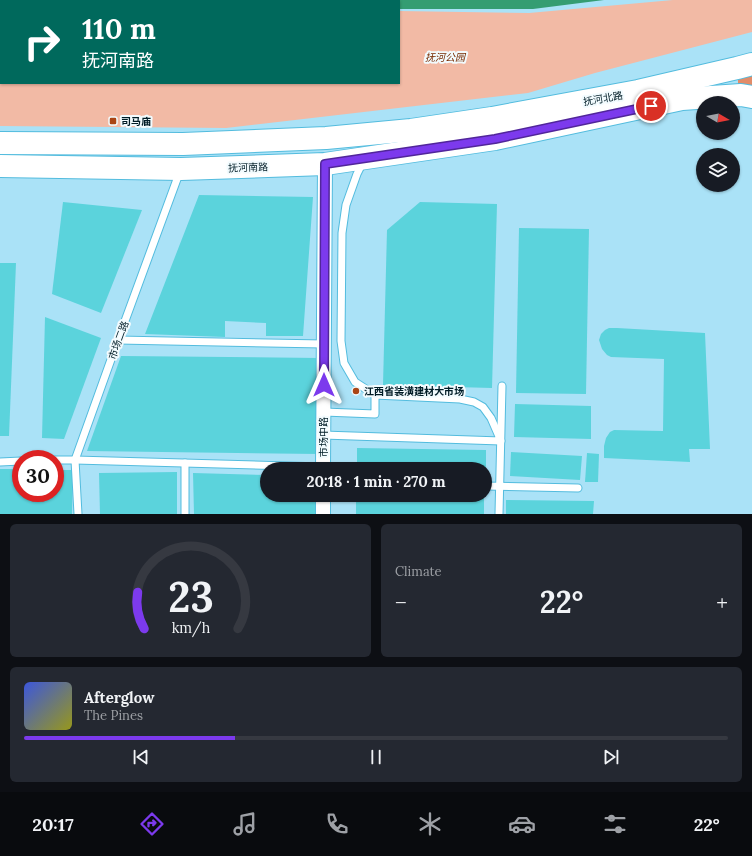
<!DOCTYPE html>
<meta charset="utf-8">
<style>
body{margin:0;font-family:Lora,"Noto Sans SC",serif;background:#242831;color:#f1f3f6;height:100vh;display:flex;flex-direction:column;font-size:15px;white-space:nowrap}
*{box-sizing:border-box;margin:0}
p{font-size:13px;color:#9ea1a6}
.icon{flex:none;width:22px;height:22px;fill:none;stroke:currentColor;stroke-width:2;stroke-linecap:round;stroke-linejoin:round}
.map{position:relative;height:514px;overflow:hidden}
.details{display:flex;flex-direction:column;gap:10px;padding:10px;background:#0d0f14;flex:1}
.details>*{flex:none}
.guide{position:absolute;left:0px;top:0px;width:400px;height:84px;box-shadow:0 1px 3px #0004;background:#00695c;color:#fff;overflow:hidden}
.needle{width:26px;rotate:99deg}
.controls{position:absolute;left:696px;top:96px;display:grid;gap:8px}
.controls a{display:grid;place-items:center;width:44px;height:44px;border-radius:50%;background:#171b24;box-shadow:0 1px 3px #0004;font-size:20px}
.speed{position:absolute;left:12px;top:450px;display:flex;gap:8px;font-size:20px;font-weight:700;text-align:center}
.speed>*{display:grid;place-content:center;width:52px;height:52px;border-radius:50%;background:#171b24;box-shadow:0 1px 3px #0004;line-height:1}
.speed .limit{border:6px solid #d22;background:#fff;color:#111}
.pin{position:absolute;display:grid;place-items:center;width:34px;height:34px;color:#fff;margin:-17px;border:2px solid #fff;border-radius:50%;box-shadow:0 1px 4px #0007}
.me{position:absolute;width:44px;margin:-22px;rotate:0deg;stroke-linejoin:round;filter:drop-shadow(0 0 3px #0008)}
.turn{display:flex;align-items:center;gap:14px;height:84px;padding:0 16px;font-size:18px}
.turn .icon{width:52px;height:52px;stroke-width:2.5}
.turn b{display:block;font-size:28px;line-height:34px}
.big{font-size:30px;font-weight:700;line-height:1.1}
.details .tile{flex:1;display:flex;flex-direction:column;justify-content:center;gap:6px;min-width:0;padding:0 14px;border-radius:6px;background:#242831}
.details .dial{align-items:center;gap:0}
.dial svg{height:104px;overflow:visible;fill:none;stroke:#363941;stroke-width:7;stroke-linecap:round;text-anchor:middle}
.dial text{fill:#f1f3f6;stroke:none}
.song{display:flex;align-items:center;gap:12px}
.cover{width:48px;height:48px;border-radius:6px;background:linear-gradient(135deg,hsl(230 70% 55%),hsl(60 70% 35%))}
.played{height:4px;border-radius:2px;background:linear-gradient(90deg,#7c3aed 30%,#363941 30%)}
.keys{display:flex;justify-content:space-around;direction:ltr}
.heat{display:flex;justify-content:space-between;align-items:center;font-size:22px;direction:ltr}
.details .tiles{flex:1;display:grid;gap:10px;grid-template-columns:1fr 1fr}
.tile:last-child{grid-column:span 2}
.trip{position:absolute;left:260px;top:462px;width:232px;height:40px;border-radius:20px;background:#171b24;box-shadow:0 1px 3px #0004;font-weight:700;line-height:40px;text-align:center}
.tab-bar{display:flex;height:64px;justify-content:space-around;align-items:center;background:#090b0e;color:#9ea1a6}
.tab-bar .icon{width:28px;height:28px}
.tab-bar .active{color:#7c3aed}
.tab-bar b{font-size:18px;color:#f1f3f6}
.map>svg:first-child{display:block}
</style>
<div class="map">
<svg width="752" height="514" viewBox="0 0 752 514">
<rect width="100%" height="100%" fill="#aae2f7"/>
<path fill="#f2baa5" d="M 673,0 L 752,0 L 752,32 L 595,73 L 528,93 L 226,128 L 0,126 L 0,5 L 1,5 L 1,83 L 399,83 L 399,11 L 529,13 Z"/>
<path fill="#e28c69" d="M 752,73 L 752,86 L 738,85 L 738,76 Z"/>
<path fill="#349d72" d="M 0,0 L 604,0 L 533,9 L 399,9 L 399,1 L 1,1 L 1,10 L 0,10 Z"/>
<g fill="#5bd3dc">
<path d="M 199,195 L 313,197 L 303,336 L 266,336 L 266,323 L 225,321 L 225,337 L 145,334 Z"/>
<path d="M 63,202 L 142,210 L 101,313 L 52,294 Z"/>
<path d="M 420,202 L 497,204 L 492,388 L 383,385 L 387,230 Z"/>
<path d="M 519,228 L 589,229 L 586,394 L 516,393 Z"/>
<path d="M 0,263 L 16,263 L 9,436 L 0,436 Z"/>
<path d="M 45,317 L 101,338 L 64,439 L 42,438 Z"/>
<path d="M 609,328 L 617,328 L 705,333 L 710,449 L 689,449 L 690,462 L 604,458 L 604,446 L 606,438 L 610,432 L 614,430 L 663,431 L 664,359 L 611,357 L 607,355 L 602,349 L 599,340 L 601,334 L 605,330 Z"/>
<path d="M 121,356 L 320,358 L 319,454 L 87,451 Z"/>
<path d="M 515,404 L 591,406 L 591,439 L 514,437 Z"/>
<path d="M 357,448 L 486,450 L 486,469 L 357,469 Z"/>
<path d="M 511,452 L 582,456 L 580,480 L 510,476 Z"/>
<path d="M 587,453 L 599,454 L 598,482 L 585,482 Z"/>
<path d="M 0,469 L 21,469 L 21,493 L 55,493 L 55,470 L 73,470 L 72,514 L 0,514 Z"/>
<path d="M 177,472 L 177,514 L 100,514 L 99,473 Z"/>
<path d="M 193,473 L 267,475 L 267,495 L 316,495 L 316,514 L 194,514 Z"/>
<rect x="356" y="495" width="128" height="19"/>
<path d="M 506,500 L 594,501 L 593,514 L 506,514 Z"/>
</g>
<g fill="none" stroke-linecap="round" stroke-linejoin="round">
<g stroke="#53bcde" stroke-width="9">
<g id="lane">
<path d="M 363,162 L 357,174 L 346,205 L 342,233 L 341,341 L 344,363 L 355,382 L 375,395"/>
<path d="M 118,340 L 324,344"/>
<path d="M 323,435 L 501,441 L 491,418 L 483,407 L 474,402 L 460,399 L 375,395 L 375,414 L 324,412"/>
<path d="M 55,460 L 75,460 L 323,467"/>
<path d="M 0,462 L 21,461"/>
<path d="M 485,486 L 578,488"/>
<path d="M 78,514 L 75,460 L 118,340 L 180,171"/>
<path d="M 185,514 L 185,463"/>
<path d="M 499,514 L 502,386"/>
</g>
</g>
<g stroke="#53bcde" stroke-width="16">
<g id="street">
<path d="M 323,469 L 325,164"/>
<path d="M 323,514 L 323,495"/>
</g>
</g>
<g stroke="#53bcde" stroke-width="24">
<g id="highway">
<path d="M 0,143 L 183,144 L 326,138 L 411,130 L 492,118 L 638,91 L 737,68 L 752,64"/>
<path d="M 0,166 L 181,169 L 325,164 L 495,139 L 682,99 L 741,95 L 752,97"/>
</g>
</g>
<use href="#lane" stroke="#fff" stroke-width="7"/>
<use href="#street" stroke="#fff" stroke-width="14"/>
<use href="#highway" stroke="#fff" stroke-width="22"/>
</g>
<g fill="none" stroke-linecap="round" stroke-linejoin="round">
<g stroke="#51269a" stroke-width="10">
<path id="route" d="M 324,385 L 325,164 L 495,139 L 651,106"/>
</g>
<use href="#route" stroke="#7c3aed" stroke-width="7"/>
</g>
<g fill="#aa4515" stroke="#f2fbfe" stroke-width="1.5">
<rect x="109" y="117" width="8" height="8" rx="2"/>
<circle cx="356" cy="391" r="4"/>
</g>
<g text-anchor="middle" stroke-width="4" stroke-linejoin="round" paint-order="stroke">
<g font-size="10" font-style="italic" fill="#772b02" stroke="#f2fbfe">
<text x="445" y="61">抚河公园</text>
</g>
<g font-size="10" fill="#001c26" stroke="#f2fbfe">
<text transform="translate(603 98) rotate(-10)" y="4">抚河北路</text>
<text transform="translate(248 167) rotate(-2)" y="4">抚河南路</text>
<text transform="translate(118 340) rotate(-70)" y="4">市场二路</text>
<text transform="translate(323 437) rotate(-90)" y="4">市场中路</text>
</g>
<g font-size="10" font-weight="bold" fill="#001c26" stroke="#f2fbfe" text-anchor="start">
<text x="121" y="125">司马庙</text>
<text x="364" y="395">江西省装潢建材大市场</text>
</g>
</g>
</svg>
<div class="controls">
<a><svg class="needle" viewBox="-14 -14 28 28"><path d="M0-13l5 13h-10z" fill="#e53935"/><path d="M0 13l5-13h-10z" fill="#9ea1a6"/></svg></a>
<a><svg class="icon" aria-label="layers" viewBox="0 0 24 24"><path d="M12 4l9 5-9 5-9-5zM3 14l9 5 9-5"/></svg></a>
</div>
<div class="speed"><div class="limit">30</div></div>
<div class="pin" style="left:651px;top:106px;background:#d93025"><svg class="icon" aria-label="arrive" viewBox="0 0 24 24"><path d="M6 21V4h12l-3 4 3 4H6"/></svg></div>
<svg class="me" style="left:324px;top:385px" viewBox="-20 -20 40 40"><path d="M0-17L14 15 0 8-14 15z" fill="#7c3aed" stroke="#fff" stroke-width="4"/></svg>
<div class="trip">20:18 · 1 min · 270 m</div>
<div class="guide">
<div class="turn"><svg class="icon" aria-label="right" viewBox="0 0 24 24"><path d="M7 20v-9h11M14 6l5 5-5 5"/></svg><div><b>110 m</b>抚河南路</div></div>
</div>
</div>
<section class="details">
<div class="tiles">
<div class="tile dial"><svg viewBox="0 0 100 80">
<path d="M14 69A42 42 0 1 1 86 69"/>
<path d="M14 69A42 42 0 0 1 9 41" stroke="#7c3aed"/>
<text x="50" y="56" font-size="32" font-weight="700">23</text>
<text x="50" y="72" font-size="11">km/h</text>
</svg></div>
<div class="tile"><p>Climate</p>
<div class="heat"><a>−</a><b class="big">22°</b><a>+</a></div>
</div>
<div class="tile">
<div class="song"><i class="cover"></i><div><b>Afterglow</b><p>The Pines</p></div></div>
<div class="played"></div>
<div class="keys"><svg class="icon" aria-label="previous" viewBox="0 0 24 24"><path d="M18 5L8 12l10 7zM5 5v14"/></svg><svg class="icon" aria-label="pause" viewBox="0 0 24 24"><path d="M8 5v14M16 5v14"/></svg><svg class="icon" aria-label="next" viewBox="0 0 24 24"><path d="M6 5l10 7-10 7zM19 5v14"/></svg></div>
</div>
</div>
</section>
<nav class="tab-bar">
<b>20:17</b>
<svg class="icon active" aria-label="directions" viewBox="0 0 24 24"><path d="M12 3l9 9-9 9-9-9zM9 14v-3h6M13 9l2 2-2 2"/></svg>
<svg class="icon" aria-label="music" viewBox="0 0 24 24"><path d="M9 18V5l10-2v13"/><circle cx="6" cy="18" r="3"/><circle cx="16" cy="16" r="3"/></svg>
<svg class="icon" aria-label="phone" viewBox="0 0 24 24"><path d="M5 4h4l2 5-3 2q2 4 5 5l2-3 5 2v4C11 20 4 13 5 4z"/></svg>
<svg class="icon" aria-label="climate" viewBox="0 0 24 24"><path d="M12 3v18M4 7l16 10M4 17L20 7"/></svg>
<svg class="icon" aria-label="car" viewBox="0 0 24 24"><path d="M5 17H2v-5l4-1 3-4h7l3 4 3 1v5h-3M9 17h6M6 11h13"/><circle cx="7" cy="17" r="2"/><circle cx="17" cy="17" r="2"/></svg>
<svg class="icon" aria-label="filters" viewBox="0 0 24 24"><path d="M4 7h16M4 17h16"/><circle cx="9" cy="7" r="2"/><circle cx="15" cy="17" r="2"/></svg>
<b>22°</b>
</nav>
